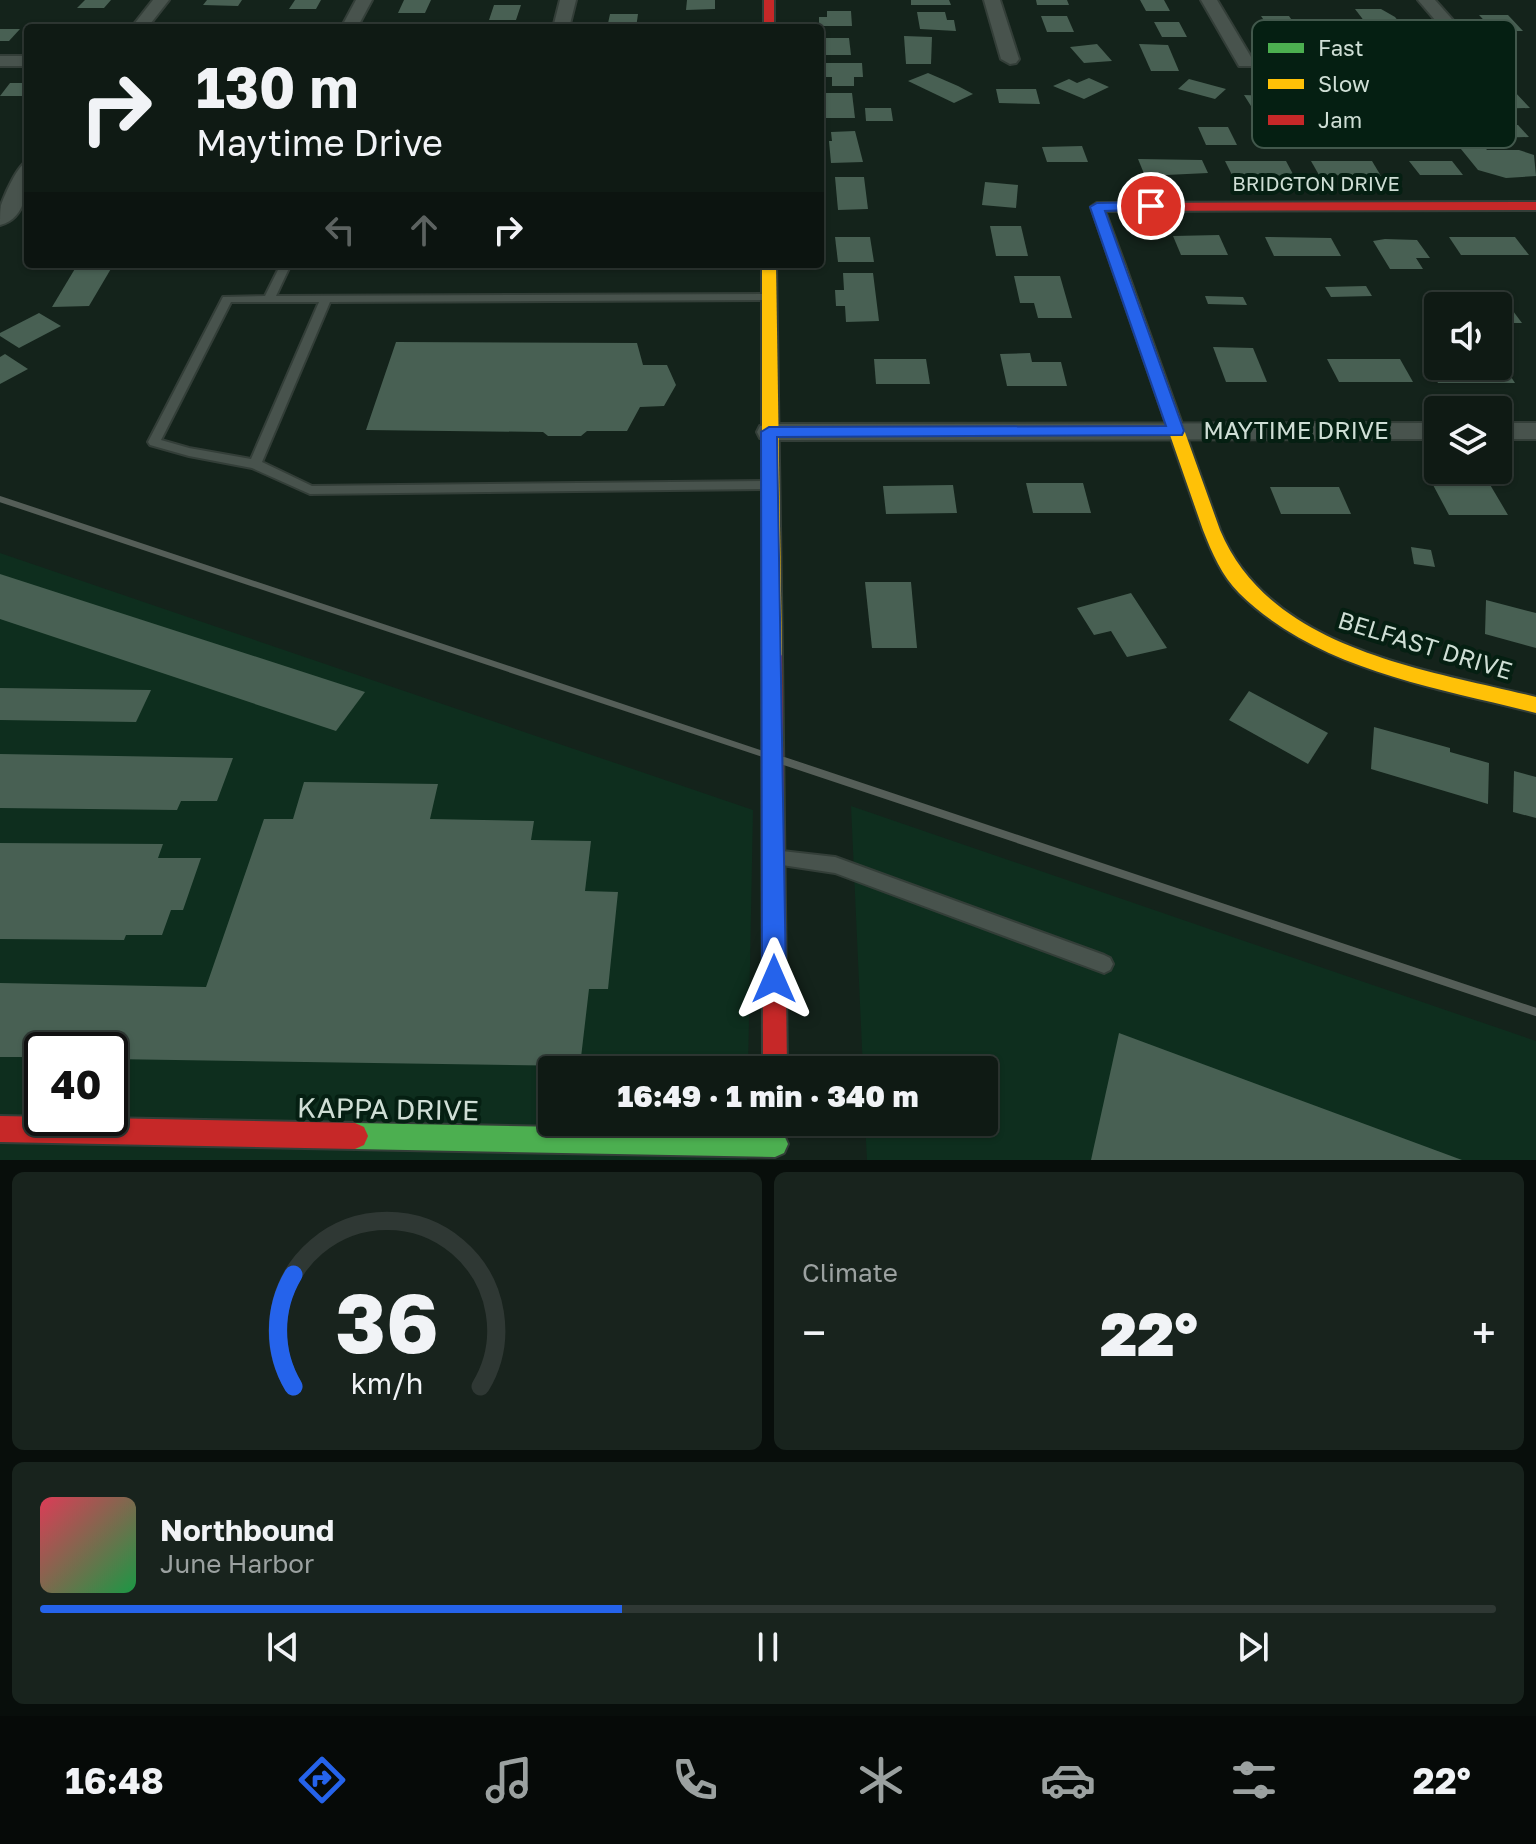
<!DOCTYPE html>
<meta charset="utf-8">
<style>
body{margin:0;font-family:"Golos Text",sans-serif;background:#18231d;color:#f1f3f6;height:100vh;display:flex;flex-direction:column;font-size:30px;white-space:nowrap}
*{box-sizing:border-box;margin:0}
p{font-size:26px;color:#9ba1a0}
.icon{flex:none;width:44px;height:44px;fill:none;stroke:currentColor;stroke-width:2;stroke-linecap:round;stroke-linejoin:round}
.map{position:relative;height:1160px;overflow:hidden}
.drawer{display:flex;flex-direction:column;gap:12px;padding:12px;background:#080e0b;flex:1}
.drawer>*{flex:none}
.banner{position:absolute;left:24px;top:24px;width:800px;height:244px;border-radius:8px;box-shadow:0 2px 6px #0004,0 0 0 2px #2f3834;background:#0f1a14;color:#f1f3f6;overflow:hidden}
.fabs{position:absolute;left:1424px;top:292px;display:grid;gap:16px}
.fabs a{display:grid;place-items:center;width:88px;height:88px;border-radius:8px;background:#0f1a14;box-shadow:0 2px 6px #0004,0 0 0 2px #2f3834;font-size:40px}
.speed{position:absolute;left:24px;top:1032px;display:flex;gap:16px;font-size:40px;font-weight:700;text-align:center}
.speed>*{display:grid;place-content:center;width:104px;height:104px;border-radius:50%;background:#0f1a14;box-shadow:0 2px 6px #0004,0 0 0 2px #2f3834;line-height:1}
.speed .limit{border:4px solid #111;border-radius:12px;background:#fff;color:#111}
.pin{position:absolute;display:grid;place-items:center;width:68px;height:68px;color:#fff;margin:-34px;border:4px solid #fff;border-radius:50%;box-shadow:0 2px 8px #0007}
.me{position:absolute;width:88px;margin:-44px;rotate:0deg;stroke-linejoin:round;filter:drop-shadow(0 0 6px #0008)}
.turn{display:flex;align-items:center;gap:28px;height:168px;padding:0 40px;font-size:36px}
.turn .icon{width:104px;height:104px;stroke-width:2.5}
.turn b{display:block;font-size:56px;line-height:68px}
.lanes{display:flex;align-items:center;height:76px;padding:0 40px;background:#0003;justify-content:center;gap:40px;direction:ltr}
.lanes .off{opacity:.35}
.big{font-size:60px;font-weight:800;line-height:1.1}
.drawer .tile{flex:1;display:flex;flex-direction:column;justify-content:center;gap:12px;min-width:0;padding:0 28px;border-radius:12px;background:#18231d}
.drawer .dial{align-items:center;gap:0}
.dial svg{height:208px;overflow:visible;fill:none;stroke:#2f3834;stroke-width:7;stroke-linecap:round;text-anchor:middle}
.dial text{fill:#f1f3f6;stroke:none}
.song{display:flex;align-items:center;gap:24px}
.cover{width:96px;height:96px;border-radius:12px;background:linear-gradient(135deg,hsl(350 70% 55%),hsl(140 70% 35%))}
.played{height:8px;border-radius:4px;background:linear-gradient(90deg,#2563eb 40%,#2f3834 40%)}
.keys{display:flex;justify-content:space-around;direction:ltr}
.heat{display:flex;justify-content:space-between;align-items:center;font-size:44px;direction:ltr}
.drawer .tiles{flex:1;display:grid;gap:12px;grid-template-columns:1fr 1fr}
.tile:last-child{grid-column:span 2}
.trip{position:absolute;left:538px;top:1056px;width:460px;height:80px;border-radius:8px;background:#0f1a14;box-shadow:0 2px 6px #0004,0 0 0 2px #2f3834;font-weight:800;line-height:80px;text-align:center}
.tab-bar{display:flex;height:128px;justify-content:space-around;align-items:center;background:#060a08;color:#9ba1a0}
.tab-bar .icon{width:56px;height:56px}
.tab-bar .on{color:#2563eb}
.tab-bar b{font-size:36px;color:#f1f3f6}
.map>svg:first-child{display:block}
</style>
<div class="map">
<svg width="1536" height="1160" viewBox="0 0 1536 1160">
<rect width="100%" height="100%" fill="#14231b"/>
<g fill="#0e2e1e" fill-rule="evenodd">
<path d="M 0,553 L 753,810 L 748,1070 L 552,1070 L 552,1122 L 747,1122 L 747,1160 L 0,1160 ZM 42,1050 L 110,1050 L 110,1118 L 42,1118 Z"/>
<path d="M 851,806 L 1536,1041 L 1536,1160 L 867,1160 L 865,1122 L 984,1122 L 984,1070 L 863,1070 Z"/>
</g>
<g fill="#486053">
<path d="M 85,0 L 111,0 L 104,8 L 77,8 Z"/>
<path d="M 207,0 L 242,0 L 238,6 L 203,5 Z"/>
<path d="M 295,0 L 321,0 L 316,9 L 289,9 Z"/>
<path d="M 404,0 L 431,0 L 425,13 L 398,13 Z"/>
<path d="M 687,0 L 715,0 L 715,9 L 686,10 Z"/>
<path d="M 911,0 L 949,0 L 951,5 L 911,5 Z"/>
<path d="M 1036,0 L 1067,0 L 1069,5 L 1037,5 Z"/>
<path d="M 1140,0 L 1164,0 L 1170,11 L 1146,11 Z"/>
<path d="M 494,5 L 521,5 L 516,20 L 489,20 Z"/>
<path d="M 1355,9 L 1381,9 L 1395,17 L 1403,27 L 1368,26 Z"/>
<path d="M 827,11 L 851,11 L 852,26 L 819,26 L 819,17 L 827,17 Z"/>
<path d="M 917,12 L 945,12 L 947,20 L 954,20 L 956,31 L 920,29 Z"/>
<path d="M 610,14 L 638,14 L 636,28 L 607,28 Z"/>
<path d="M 1479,15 L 1508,15 L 1523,31 L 1494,31 Z"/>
<path d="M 1041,16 L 1067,16 L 1074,32 L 1047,32 Z"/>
<path d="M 1261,16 L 1289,16 L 1300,32 L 1272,32 Z"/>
<path d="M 191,22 L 218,22 L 213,28 L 186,28 Z"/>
<path d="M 1154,22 L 1179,22 L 1187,37 L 1162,37 Z"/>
<path d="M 0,29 L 20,29 L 9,41 L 0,41 Z"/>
<path d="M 904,36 L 932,37 L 931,64 L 906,64 Z"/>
<path d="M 822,38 L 849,38 L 851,55 L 823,55 Z"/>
<path d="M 1097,44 L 1112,61 L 1084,63 L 1070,47 Z"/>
<path d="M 1139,44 L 1168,45 L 1179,71 L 1151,71 Z"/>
<path d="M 826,63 L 862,63 L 863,77 L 854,77 L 854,86 L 832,86 L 832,77 L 826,77 Z"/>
<path d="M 928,73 L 958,86 L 973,94 L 954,103 L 908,81 Z"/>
<path d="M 1089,78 L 1109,87 L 1084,99 L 1053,86 L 1069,79 L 1077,83 Z"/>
<path d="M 1189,79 L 1226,89 L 1215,99 L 1178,89 Z"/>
<path d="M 10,83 L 28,83 L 28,96 L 0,96 Z"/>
<path d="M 996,89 L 1036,89 L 1040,104 L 999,103 Z"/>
<path d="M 1489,90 L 1513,90 L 1530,108 L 1485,109 L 1473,95 L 1491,93 Z"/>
<path d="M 823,93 L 852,93 L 855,118 L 825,118 Z"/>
<path d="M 1244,95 L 1298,97 L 1306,108 L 1286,108 L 1289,113 L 1256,114 Z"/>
<path d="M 865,108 L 891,108 L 893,121 L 866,121 Z"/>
<path d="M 1482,125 L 1518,125 L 1529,137 L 1493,138 Z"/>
<path d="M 1198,127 L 1228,127 L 1237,145 L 1206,145 Z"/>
<path d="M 855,131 L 863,162 L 831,163 L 829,141 L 832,141 L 831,132 Z"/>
<path d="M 1452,138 L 1477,138 L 1487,150 L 1519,150 L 1534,155 L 1536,176 L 1506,178 L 1478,170 Z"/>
<path d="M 1082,146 L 1088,162 L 1047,162 L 1042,147 Z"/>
<path d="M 1138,159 L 1202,160 L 1208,173 L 1145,176 Z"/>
<path d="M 1225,161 L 1286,161 L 1294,176 L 1232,175 Z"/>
<path d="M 1311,161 L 1372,161 L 1381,176 L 1319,175 Z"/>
<path d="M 1409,161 L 1452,161 L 1463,175 L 1420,175 Z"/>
<path d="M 835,177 L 864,177 L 868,209 L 838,210 Z"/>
<path d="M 985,182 L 1018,185 L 1016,208 L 982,205 Z"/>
<path d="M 990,226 L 1021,226 L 1028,256 L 996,256 Z"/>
<path d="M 1219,235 L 1228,255 L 1181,255 L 1173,236 Z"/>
<path d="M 835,237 L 870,237 L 874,262 L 838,262 Z"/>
<path d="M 1265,237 L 1331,238 L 1341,256 L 1274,256 Z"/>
<path d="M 1449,237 L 1515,237 L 1529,255 L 1461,255 Z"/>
<path d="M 1385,239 L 1417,240 L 1430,258 L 1416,258 L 1423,269 L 1390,269 L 1373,241 Z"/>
<path d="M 76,267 L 112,267 L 89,306 L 52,307 Z"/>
<path d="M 843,273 L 873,273 L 879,321 L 846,322 L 845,306 L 836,306 L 835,290 L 844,290 Z"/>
<path d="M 1014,276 L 1060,276 L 1072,318 L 1038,318 L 1034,303 L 1020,303 Z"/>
<path d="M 1366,286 L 1372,296 L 1331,297 L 1325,287 Z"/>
<path d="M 1205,296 L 1243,297 L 1247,305 L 1208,304 Z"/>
<path d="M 1498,307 L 1510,307 L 1522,323 L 1498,323 Z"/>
<path d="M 39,313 L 61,326 L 19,348 L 0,336 L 0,333 Z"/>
<path d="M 396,342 L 637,343 L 643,365 L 667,365 L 676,385 L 664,406 L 640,407 L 627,431 L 587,431 L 581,436 L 548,436 L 543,432 L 366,430 Z"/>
<path d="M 1213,347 L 1253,348 L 1267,382 L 1226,382 Z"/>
<path d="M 1030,353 L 1032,362 L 1061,362 L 1067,386 L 1007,386 L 1000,354 Z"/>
<path d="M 5,354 L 28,369 L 0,384 L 0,357 Z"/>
<path d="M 874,359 L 926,359 L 930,384 L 876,384 Z"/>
<path d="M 1327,359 L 1400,359 L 1413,382 L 1339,382 Z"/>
<path d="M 1425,360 L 1438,360 L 1438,366 L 1498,366 L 1500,360 L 1515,383 L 1438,383 Z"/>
<path d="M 1026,483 L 1083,483 L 1091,513 L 1033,513 Z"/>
<path d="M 1432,483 L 1489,483 L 1508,515 L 1449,515 Z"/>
<path d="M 953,485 L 957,513 L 886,514 L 883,486 Z"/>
<path d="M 1270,487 L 1339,487 L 1351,514 L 1281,514 Z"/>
<path d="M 1411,547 L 1431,550 L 1435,567 L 1414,564 Z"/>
<path d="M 0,574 L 365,692 L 336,731 L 0,619 Z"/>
<path d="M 865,582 L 911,582 L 917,648 L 872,648 Z"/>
<path d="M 1131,593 L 1167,648 L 1127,657 L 1111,631 L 1094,635 L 1077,608 Z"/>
<path d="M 1486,600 L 1536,613 L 1536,648 L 1485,634 Z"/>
<path d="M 0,688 L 151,690 L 136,722 L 0,720 Z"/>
<path d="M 1249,691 L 1328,733 L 1308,764 L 1229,720 Z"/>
<path d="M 1374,727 L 1450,748 L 1450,752 L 1489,763 L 1488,804 L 1371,769 Z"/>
<path d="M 0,754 L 233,758 L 217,801 L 181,801 L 177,810 L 0,808 Z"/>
<path d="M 1514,771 L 1536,777 L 1536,818 L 1513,812 Z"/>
<path d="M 304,782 L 438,784 L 430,819 L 534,821 L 531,840 L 591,841 L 585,891 L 618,892 L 608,989 L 589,989 L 580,1066 L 110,1059 L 110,1050 L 42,1050 L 42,1057 L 0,1057 L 0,983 L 206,987 L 264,819 L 293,819 Z"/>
<path d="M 0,843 L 163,844 L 158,858 L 201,858 L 183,910 L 171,910 L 162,935 L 126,935 L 124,940 L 0,939 Z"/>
<path d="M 1119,1033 L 1462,1160 L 1091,1160 Z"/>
</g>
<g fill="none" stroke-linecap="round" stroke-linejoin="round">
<g stroke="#333e38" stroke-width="4">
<g id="lane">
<path d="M 281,264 L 291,264 L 276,296 L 769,294 L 775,297 L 769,300 L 330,302 L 262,462 L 312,486 L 769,481 L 775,485 L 769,489 L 310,494 L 252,468 L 189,456 L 150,445 L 148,442 L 223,297 L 265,296 ZM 231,302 L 319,302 L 251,459 L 189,448 L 161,440 Z"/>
<path d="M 782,851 L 835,857 L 1104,955 L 1110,958 L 1113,964 L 1110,970 L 1104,973 L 835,873 L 782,865 L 776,863 L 774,858 L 776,853 Z"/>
</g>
</g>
<g stroke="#333e38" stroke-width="4">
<g id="street">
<path d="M 153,0 L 169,0 L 147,28 L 131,28 Z"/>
<path d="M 356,0 L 372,0 L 357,28 L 341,28 Z"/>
<path d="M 560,0 L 576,0 L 569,28 L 553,28 Z"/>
<path d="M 984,0 L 1000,0 L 1019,59 L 1016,63 L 1010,64 L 1001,59 Z"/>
<path d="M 1201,0 L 1217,0 L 1254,62 L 1251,66 L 1239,66 Z"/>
<path d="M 1418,0 L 1435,0 L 1483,54 L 1486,58 L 1483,62 L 1471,62 Z"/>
<rect x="0" y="56" width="28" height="10"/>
<path d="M 28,161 C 28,184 28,218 0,225 C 0,219 0,210 1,205 C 5,194 18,164 28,161 Z"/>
<path d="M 1438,423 L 1438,439 L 769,440 L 760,438 L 757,432 L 760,426 L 769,424 Z"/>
<rect x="1498" y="423" width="38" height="16"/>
</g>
</g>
<g stroke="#333e38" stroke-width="4">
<path id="fast" d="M 355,1123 L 775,1131 L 784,1135 L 788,1144 L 784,1153 L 775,1157 L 355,1149 L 346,1145 L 342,1136 L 346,1127 Z"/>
</g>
<g stroke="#333e38" stroke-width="4">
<g id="slow">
<path d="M 1118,261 L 1125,265 L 1220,530 C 1270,650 1425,669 1536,697 L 1536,713 C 1435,687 1317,670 1239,593 C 1222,576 1212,553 1203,530 L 1111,265 Z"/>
<path d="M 762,264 L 776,264 L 782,656 L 779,661 L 765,661 L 762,656 Z"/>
</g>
</g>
<g stroke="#333e38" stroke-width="4">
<g id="jam">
<rect x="764" y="0" width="10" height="28"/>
<path d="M 1536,202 L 1536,210 L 1105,211 L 1125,265 L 1118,269 L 1111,265 L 1091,207 L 1097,203 Z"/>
<path d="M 772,649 L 779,651 L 782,656 L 787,1070 L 763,1070 L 762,656 L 765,651 Z"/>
<path d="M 0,1116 L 355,1123 L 364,1127 L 368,1136 L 364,1145 L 355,1149 L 0,1142 Z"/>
</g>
</g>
<use href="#lane" fill="#48534d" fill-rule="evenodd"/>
<use href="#street" fill="#48534d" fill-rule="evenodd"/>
<use href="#fast" fill="#4caf50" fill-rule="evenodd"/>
<use href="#slow" fill="#ffc107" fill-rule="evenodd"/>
<use href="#jam" fill="#c62828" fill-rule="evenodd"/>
<path stroke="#555e58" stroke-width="6" d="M 0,499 L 790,763"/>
<path stroke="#555e58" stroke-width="8" d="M 784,761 L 1536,1012"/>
</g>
<path fill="#2563eb" stroke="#184099" stroke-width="2" d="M 1151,202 L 1158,206 L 1156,209 L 1105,211 L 1184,431 L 1182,435 L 777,437 L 786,979 L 783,987 L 774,990 L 766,987 L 762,979 L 761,432 L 769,427 L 1166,426 L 1090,207 L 1097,203 Z"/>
<g text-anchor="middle" stroke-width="8" stroke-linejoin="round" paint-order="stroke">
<g font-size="20" fill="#cfded5" stroke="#051f12">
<text x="1316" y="191">BRIDGTON DRIVE</text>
</g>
<g font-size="24" fill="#cfded5" stroke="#051f12">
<text x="1296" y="439">MAYTIME DRIVE</text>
<text transform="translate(1425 646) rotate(17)" y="8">BELFAST DRIVE</text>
</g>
<g font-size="28" fill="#cfded5" stroke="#051f12">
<text transform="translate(388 1109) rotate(1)" y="10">KAPPA DRIVE</text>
</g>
</g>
<rect x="1252" y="20" width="264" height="128" rx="12" fill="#051f12" stroke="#42584c" stroke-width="2"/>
<rect x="1268" y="43" width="36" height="10" fill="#4caf50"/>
<rect x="1268" y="79" width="36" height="10" fill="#ffc107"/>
<rect x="1268" y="115" width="36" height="10" fill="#c62828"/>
<g font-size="22" fill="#cfded5">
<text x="1318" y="56">Fast</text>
<text x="1318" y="92">Slow</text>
<text x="1318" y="128">Jam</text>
</g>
</svg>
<div class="fabs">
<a><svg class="icon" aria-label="sound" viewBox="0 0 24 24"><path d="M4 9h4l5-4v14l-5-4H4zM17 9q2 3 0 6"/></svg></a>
<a><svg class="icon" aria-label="layers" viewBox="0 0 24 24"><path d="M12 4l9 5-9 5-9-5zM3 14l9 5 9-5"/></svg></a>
</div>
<div class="speed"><div class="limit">40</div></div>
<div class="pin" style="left:1151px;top:206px;background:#d93025"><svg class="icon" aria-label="arrive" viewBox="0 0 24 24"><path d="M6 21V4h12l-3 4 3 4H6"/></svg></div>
<svg class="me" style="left:774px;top:979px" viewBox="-20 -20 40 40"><path d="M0-17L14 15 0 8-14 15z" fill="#2563eb" stroke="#fff" stroke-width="4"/></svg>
<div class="trip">16:49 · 1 min · 340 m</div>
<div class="banner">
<div class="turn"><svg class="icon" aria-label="right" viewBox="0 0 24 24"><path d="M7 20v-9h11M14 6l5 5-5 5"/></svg><div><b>130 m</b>Maytime Drive</div></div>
<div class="lanes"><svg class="icon off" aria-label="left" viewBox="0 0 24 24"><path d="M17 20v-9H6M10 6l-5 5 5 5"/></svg><svg class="icon off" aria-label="ahead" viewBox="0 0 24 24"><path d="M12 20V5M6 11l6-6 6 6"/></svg><svg class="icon" aria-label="right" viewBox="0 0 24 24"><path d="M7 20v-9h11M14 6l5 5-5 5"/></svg></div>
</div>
</div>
<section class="drawer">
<div class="tiles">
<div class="tile dial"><svg viewBox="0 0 100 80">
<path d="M14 69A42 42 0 1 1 86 69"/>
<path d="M14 69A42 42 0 0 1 14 26" stroke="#2563eb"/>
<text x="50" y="56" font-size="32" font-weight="700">36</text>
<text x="50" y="72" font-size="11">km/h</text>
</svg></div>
<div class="tile"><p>Climate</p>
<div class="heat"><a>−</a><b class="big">22°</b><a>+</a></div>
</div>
<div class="tile">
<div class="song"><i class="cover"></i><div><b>Northbound</b><p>June Harbor</p></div></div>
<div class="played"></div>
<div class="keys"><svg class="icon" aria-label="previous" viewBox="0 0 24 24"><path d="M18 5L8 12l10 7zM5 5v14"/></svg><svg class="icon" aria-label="pause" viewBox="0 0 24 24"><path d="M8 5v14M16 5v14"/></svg><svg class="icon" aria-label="next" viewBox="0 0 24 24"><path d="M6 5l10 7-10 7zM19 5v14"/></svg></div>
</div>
</div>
</section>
<nav class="tab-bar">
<b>16:48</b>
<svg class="icon on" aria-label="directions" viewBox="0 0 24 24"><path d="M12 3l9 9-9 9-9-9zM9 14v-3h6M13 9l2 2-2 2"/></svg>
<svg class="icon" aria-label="music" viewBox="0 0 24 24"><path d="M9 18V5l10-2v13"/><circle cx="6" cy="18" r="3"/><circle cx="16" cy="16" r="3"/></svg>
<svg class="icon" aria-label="phone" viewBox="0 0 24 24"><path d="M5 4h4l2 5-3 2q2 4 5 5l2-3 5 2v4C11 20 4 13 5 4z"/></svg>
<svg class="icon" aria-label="climate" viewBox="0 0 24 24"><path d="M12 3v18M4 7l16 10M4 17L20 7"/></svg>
<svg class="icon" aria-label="car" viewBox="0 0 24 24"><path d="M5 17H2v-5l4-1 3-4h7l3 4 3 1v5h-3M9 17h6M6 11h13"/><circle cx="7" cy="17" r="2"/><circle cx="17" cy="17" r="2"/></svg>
<svg class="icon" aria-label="filters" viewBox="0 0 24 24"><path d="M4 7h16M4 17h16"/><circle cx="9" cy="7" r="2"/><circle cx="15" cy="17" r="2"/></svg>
<b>22°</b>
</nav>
